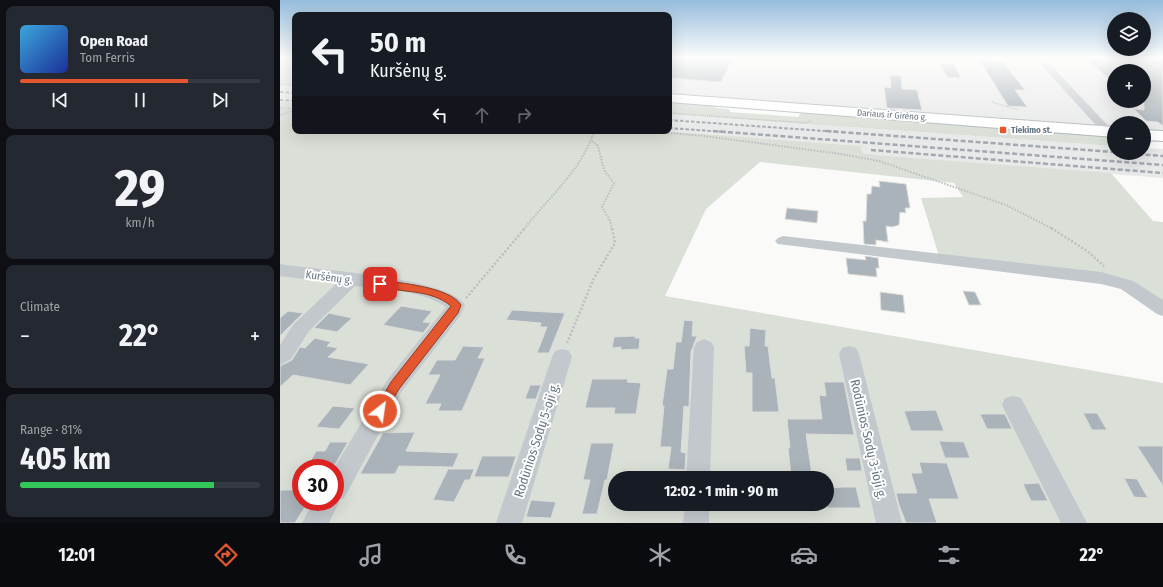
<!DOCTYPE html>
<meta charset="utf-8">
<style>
body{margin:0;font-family:"Fira Sans Condensed",sans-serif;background:#242831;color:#f1f3f6;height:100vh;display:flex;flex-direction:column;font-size:15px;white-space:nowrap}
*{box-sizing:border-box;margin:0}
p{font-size:13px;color:#9ea1a6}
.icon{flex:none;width:22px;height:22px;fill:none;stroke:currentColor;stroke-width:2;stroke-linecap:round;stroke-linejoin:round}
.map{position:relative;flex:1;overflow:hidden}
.drawer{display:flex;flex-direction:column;gap:6px;padding:6px;background:#0d0f14;width:280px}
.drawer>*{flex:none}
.top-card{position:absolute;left:12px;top:12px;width:380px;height:122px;border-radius:8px;box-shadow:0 4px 16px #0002;background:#171b24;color:#f1f3f6;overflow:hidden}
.controls{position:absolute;left:827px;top:12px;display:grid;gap:8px}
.controls a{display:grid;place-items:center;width:44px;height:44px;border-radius:50%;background:#171b24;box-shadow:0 4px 16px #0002;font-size:20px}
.speed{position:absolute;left:12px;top:459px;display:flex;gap:8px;font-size:20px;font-weight:700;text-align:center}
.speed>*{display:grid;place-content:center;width:52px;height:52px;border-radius:50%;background:#171b24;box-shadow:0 4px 16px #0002;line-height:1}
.speed .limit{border:6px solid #d22;background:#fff;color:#111}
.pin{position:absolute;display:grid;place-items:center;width:34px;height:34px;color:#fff;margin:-17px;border-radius:8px;box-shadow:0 2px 6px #0006}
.me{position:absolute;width:44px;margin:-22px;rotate:30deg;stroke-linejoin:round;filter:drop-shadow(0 0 3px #0008)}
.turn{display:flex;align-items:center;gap:14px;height:84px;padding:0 12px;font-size:18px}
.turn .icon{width:52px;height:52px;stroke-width:2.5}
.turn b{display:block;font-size:28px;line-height:34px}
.lanes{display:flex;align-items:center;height:38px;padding:0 12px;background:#0003;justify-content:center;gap:20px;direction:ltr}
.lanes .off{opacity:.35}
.big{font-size:30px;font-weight:700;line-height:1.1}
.drawer .card{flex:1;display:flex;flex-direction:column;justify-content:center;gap:6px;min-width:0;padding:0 14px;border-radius:8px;background:#242831}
.drawer .dial{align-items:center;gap:0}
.dial b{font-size:52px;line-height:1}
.song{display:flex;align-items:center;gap:12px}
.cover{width:48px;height:48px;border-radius:6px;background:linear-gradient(135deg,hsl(200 70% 55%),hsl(230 70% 35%))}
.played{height:4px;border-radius:2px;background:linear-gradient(90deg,#e4572e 70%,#363941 70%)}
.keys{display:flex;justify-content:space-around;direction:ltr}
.heat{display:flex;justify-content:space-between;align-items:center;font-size:22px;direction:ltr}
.charge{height:6px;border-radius:3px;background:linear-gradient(90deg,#34c759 81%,#363941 0)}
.trip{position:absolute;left:328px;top:471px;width:226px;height:40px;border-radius:20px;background:#171b24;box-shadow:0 4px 16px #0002;font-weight:700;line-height:40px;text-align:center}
.tab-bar{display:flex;height:64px;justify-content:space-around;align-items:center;background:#090b0e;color:#9ea1a6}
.tab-bar .icon{width:28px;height:28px}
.tab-bar .active{color:#e4572e}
.tab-bar b{font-size:18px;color:#f1f3f6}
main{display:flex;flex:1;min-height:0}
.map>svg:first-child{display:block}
</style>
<main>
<section class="drawer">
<div class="card">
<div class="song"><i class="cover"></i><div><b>Open Road</b><p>Tom Ferris</p></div></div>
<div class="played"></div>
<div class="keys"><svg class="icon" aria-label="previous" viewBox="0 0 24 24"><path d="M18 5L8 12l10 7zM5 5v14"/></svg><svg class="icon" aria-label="pause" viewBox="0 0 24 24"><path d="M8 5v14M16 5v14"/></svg><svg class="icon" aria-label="next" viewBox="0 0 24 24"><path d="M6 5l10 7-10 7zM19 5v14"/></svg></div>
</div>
<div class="card dial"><b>29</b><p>km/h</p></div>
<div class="card"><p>Climate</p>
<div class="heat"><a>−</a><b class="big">22°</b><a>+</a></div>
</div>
<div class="card"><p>Range · 81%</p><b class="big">405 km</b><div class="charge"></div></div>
</section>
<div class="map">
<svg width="883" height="523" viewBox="0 0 883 523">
<rect width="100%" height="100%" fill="#fafaf8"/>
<g fill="#e8e9e9" fill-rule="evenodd">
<path d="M 389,58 L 883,58 L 883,134 L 864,132 L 864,123 L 834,123 L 834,130 L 389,95 ZM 834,71 L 864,71 L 864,101 L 834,101 Z"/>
<path d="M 0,86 L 15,87 L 15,103 L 0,102 Z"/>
<path d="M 389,114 L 834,146 L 834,153 L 864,153 L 864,148 L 883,149 L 883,178 L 595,155 L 582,153 L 581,146 L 384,131 L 389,131 Z"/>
</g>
<g fill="#dadfd7" fill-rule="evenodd">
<path d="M 15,61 L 15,87 L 0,86 L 0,63 Z"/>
<path d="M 389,100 L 436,106 L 436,108 L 449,109 L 450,112 L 518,117 L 522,112 L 834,136 L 834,146 L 389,114 Z"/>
<path d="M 0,102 L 15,103 L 15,131 L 384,131 L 581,146 L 582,153 L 596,155 L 831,173 L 873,221 L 883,222 L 883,314 L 829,275 L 659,256 L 641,198 L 683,197 L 674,183 L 480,162 L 426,209 L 385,296 L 883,383 L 883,523 L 0,523 ZM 21,468 L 55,468 L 55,502 L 21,502 ZM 335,478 L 547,478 L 547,504 L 335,504 Z"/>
</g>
<g fill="#aab3b9" stroke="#dcdcda">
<path d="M 389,58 L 453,58 L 441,82 L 389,78 Z"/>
<path d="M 805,58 L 883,58 L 883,126 L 878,122 L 866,121 L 854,109 L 864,110 L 864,71 L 834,71 L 834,83 Z"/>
<path d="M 700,61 L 723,62 L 745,90 L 735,90 L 747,107 L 728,106 Z"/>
<path d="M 660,64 L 674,64 L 681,78 L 667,77 Z"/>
<path d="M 610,75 L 621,76 L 622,89 L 637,90 L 642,110 L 607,108 L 604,87 L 611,88 Z"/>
<path d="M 599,181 L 626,184 L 630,208 L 625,208 L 626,213 L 620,212 L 619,225 L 612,227 L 606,226 L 608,242 L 596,240 L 596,245 L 584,244 L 583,221 L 586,221 L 587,194 L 591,194 L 592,186 L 600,187 Z"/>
<path d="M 507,208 L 538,211 L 537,223 L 505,219 Z"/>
<path d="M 585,256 L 598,258 L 599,268 L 596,268 L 597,277 L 568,274 L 566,258 L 586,260 Z"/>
<path d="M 683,291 L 695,292 L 701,305 L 689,305 Z"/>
<path d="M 600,292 L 623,295 L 625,313 L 601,310 Z"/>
<path d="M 121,306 L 152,311 L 143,322 L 151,323 L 143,333 L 103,325 Z"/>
<path d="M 232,310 L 285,313 L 269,353 L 257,353 L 267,327 L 260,327 L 261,323 L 226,320 Z"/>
<path d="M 8,311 L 23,313 L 0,336 L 0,318 Z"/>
<path d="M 49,313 L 72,318 L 57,332 L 34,328 Z"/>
<path d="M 404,320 L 413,321 L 412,336 L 417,336 L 411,352 L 409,407 L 404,406 L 401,452 L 406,453 L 405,470 L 388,469 L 391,447 L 380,447 L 384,406 L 382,406 L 387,369 L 393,369 L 396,342 L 401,342 Z"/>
<path d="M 470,328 L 486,330 L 485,346 L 488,346 L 492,378 L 495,378 L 499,412 L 472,412 L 472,373 L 466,373 L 464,346 L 469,346 Z"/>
<path d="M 355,336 L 355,338 L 360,338 L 359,349 L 341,350 L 341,347 L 332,348 L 334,337 Z"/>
<path d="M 35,338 L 51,342 L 47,346 L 58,348 L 48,357 L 89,364 L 70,385 L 13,375 L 0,387 L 0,366 L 12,360 L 20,347 L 25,348 Z"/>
<path d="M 183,346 L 204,347 L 198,358 L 205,358 L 182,411 L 158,411 L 161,404 L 145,404 L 160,375 L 148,375 L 157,360 L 175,360 Z"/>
<path d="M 312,379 L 348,379 L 347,382 L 361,383 L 356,414 L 334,414 L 335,408 L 305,408 Z"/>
<path d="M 544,382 L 564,382 L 574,435 L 526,434 L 532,475 L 511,475 L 508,448 L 510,448 L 507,419 L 542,419 L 539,395 L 546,396 Z"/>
<path d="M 250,385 L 261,385 L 256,399 L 245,399 Z"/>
<path d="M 53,406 L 75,408 L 59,429 L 36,427 Z"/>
<path d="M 656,410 L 664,431 L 631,431 L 624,411 Z"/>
<path d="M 803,413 L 817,413 L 827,430 L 812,430 Z"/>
<path d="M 700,414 L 725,414 L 732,429 L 707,429 Z"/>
<path d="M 135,432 L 126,451 L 179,453 L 173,467 L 119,466 L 115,474 L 80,474 L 103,433 Z"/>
<path d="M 659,441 L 684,442 L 690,458 L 665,458 Z"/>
<path d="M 50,442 L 68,442 L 53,468 L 34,468 L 38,462 L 30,462 L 36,451 L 45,451 Z"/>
<path d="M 311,443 L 334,443 L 327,480 L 325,480 L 317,514 L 302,514 L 310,480 L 303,480 Z"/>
<path d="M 857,446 L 883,446 L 883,486 Z"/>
<path d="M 202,456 L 236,456 L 229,477 L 194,477 Z"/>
<path d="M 565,458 L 580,458 L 582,471 L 567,471 Z"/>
<path d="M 639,462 L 667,463 L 679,499 L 649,499 L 657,523 L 626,523 L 619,505 L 616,493 L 637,493 L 631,473 L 642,473 Z"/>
<path d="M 168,469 L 194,469 L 190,480 L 185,480 L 174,502 L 153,500 Z"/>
<path d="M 844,478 L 857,479 L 868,498 L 854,497 Z"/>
<path d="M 759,483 L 768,501 L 751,501 L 743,484 Z"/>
<path d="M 564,487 L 576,487 L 581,508 L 547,508 L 547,488 Z"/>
<path d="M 0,490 L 21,490 L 21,502 L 28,502 L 15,523 L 0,523 Z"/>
<path d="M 251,500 L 276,502 L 271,518 L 246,517 Z"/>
</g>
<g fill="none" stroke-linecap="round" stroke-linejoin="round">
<g stroke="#b3babf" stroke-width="2">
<g id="secondary">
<path d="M 389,94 L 834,127 L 834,137 L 389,102 Z"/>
<path d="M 864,130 L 883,131 L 883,141 L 864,140 Z"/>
</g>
</g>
<g stroke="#bbbfc2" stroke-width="1.5" stroke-dasharray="1 1" stroke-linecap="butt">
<path d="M 0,84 L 15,85"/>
<path d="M 712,102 L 739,110"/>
<path d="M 0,108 L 15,109"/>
<path d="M 389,113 L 526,123 L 531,121"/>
<path d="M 0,115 L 15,110"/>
<path d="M 312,131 L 332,132"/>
<path d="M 368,132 L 380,132"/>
</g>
<g stroke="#bbbfc2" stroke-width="2" stroke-dasharray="1.5 1.5" stroke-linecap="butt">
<path d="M 316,131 L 343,133 L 377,132 L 424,136 L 561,154 L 599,161 L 726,205 L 773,229"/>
<path d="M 312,141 L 318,146 L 324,170 L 334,183 L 322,207 L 330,221 L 332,229"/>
<path d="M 244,229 C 268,198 302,170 314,131"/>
</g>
<g stroke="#bbbfc2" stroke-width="2.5" stroke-dasharray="2 2" stroke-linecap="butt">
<path d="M 771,228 L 807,251 L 824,266"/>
<path d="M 186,298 L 245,228"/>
<path d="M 287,343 L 314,278 L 335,243 L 332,228"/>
</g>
<g fill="#c3c8cc" fill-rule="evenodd">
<path d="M 755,58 L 764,58 L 832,130 L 834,132 L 832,134 L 824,134 Z"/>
<path d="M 503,236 L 821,272 L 853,281 L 883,300 L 883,316 L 877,314 L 841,289 L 821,284 L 498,244 L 495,241 L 498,238 Z"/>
<path d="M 0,264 C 34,270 169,277 185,305 L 180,316 L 122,391 L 64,498 L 58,500 L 59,502 L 49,523 L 22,523 L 33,502 L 55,502 L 54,468 L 108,379 L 166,307 C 145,291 102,289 75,286 L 29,331 L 11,359 L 0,365 L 0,345 L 13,325 L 57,283 L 0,276 Z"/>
<path d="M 424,339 L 431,342 L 434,347 L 430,478 L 406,478 L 414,347 L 417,342 Z"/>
<path d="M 569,346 L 576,348 L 579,354 L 622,523 L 596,523 L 559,354 L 562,348 Z"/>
<path d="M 282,349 L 289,351 L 292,357 L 242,523 L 216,523 L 272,357 L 275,351 Z"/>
<path d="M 733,396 L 741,398 L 807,523 L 781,523 L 722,405 L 725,398 Z"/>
<path d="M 405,504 L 429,504 L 429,523 L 403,523 Z"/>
</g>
<use href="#secondary" fill="#fff" fill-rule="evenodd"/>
<g stroke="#a2aab0" stroke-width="2" stroke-dasharray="3.5 2" stroke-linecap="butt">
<path d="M 0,61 L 15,58"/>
<path d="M 0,92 L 15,93"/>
<path d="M 0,100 L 15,101"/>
<path d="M 389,120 L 559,132"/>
<path d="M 389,128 L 446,132"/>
</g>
<g stroke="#a2aab0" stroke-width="2.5" stroke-dasharray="5 2.5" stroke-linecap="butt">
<path d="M 433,131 L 883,165"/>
<path d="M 546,131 L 834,152"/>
<path d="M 591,150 L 883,173"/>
<path d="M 843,153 L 883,156"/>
</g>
</g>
<linearGradient id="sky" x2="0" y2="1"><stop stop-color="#96bcdc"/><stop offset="0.44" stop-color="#fdfdfc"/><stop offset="1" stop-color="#fdfdfc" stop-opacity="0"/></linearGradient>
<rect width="883" height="131" fill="url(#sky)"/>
<path fill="#e4572e" stroke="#94391e" d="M 100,280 C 120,283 170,287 181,305 L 178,313 L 119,389 L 104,415 L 100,417 L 96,415 L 94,411 L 111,382 L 171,306 C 151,289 121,293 97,286 L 96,284 Z"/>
<rect fill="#e4572e" stroke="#fff" stroke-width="1.5" x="719" y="126" width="8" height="8" rx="2"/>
<g text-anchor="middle" stroke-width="4" stroke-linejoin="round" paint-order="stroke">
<g font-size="9" fill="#657683" stroke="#fff">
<text transform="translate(612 115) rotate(4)" y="3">Dariaus ir Girėno g.</text>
</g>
<g font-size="9" font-weight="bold" fill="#657683" stroke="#fff" text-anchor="start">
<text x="731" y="133">Tiekimo st.</text>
</g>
<g font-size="11" fill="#657683" stroke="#fff">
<text transform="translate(49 277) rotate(7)" y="4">Kuršėnų g.</text>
</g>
<g font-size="13" fill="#657683" stroke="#fff">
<text transform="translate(589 439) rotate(77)" y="5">Rodūnios Sodų 3-ioji g.</text>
<text transform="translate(256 440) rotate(-72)" y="5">Rodūnios Sodų 5-oji g.</text>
</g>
</g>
</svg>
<div class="controls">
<a><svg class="icon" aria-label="layers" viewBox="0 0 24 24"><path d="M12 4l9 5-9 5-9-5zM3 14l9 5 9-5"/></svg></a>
<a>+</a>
<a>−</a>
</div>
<div class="speed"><div class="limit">30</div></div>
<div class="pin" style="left:100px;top:284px;background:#d93025"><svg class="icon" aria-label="arrive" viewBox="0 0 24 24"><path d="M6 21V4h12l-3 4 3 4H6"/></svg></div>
<svg class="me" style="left:100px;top:411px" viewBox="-20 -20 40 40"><circle r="17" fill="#e4572e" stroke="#fff" stroke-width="3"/><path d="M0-11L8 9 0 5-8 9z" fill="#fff"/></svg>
<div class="trip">12:02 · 1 min · 90 m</div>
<div class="top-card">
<div class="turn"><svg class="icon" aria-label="left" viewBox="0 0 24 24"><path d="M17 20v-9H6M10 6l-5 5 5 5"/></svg><div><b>50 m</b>Kuršėnų g.</div></div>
<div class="lanes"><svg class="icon" aria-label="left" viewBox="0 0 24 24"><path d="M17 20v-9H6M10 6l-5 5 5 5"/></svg><svg class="icon off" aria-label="ahead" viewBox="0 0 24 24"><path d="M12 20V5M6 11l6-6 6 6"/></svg><svg class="icon off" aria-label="right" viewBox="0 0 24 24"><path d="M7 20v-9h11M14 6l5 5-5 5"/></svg></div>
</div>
</div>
</main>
<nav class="tab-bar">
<b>12:01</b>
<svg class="icon active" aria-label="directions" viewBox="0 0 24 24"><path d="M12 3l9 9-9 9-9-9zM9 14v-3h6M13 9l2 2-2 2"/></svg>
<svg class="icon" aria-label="music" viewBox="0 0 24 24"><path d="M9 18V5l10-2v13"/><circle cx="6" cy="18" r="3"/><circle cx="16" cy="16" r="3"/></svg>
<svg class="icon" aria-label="phone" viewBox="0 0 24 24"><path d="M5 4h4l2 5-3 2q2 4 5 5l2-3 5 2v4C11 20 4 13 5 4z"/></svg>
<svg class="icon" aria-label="climate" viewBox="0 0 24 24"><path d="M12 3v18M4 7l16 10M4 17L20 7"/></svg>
<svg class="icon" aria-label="car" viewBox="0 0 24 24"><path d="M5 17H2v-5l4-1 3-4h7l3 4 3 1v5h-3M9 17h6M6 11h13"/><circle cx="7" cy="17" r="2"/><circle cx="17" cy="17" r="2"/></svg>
<svg class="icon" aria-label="filters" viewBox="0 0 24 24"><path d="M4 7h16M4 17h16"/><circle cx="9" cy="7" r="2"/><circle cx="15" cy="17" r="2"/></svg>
<b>22°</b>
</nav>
